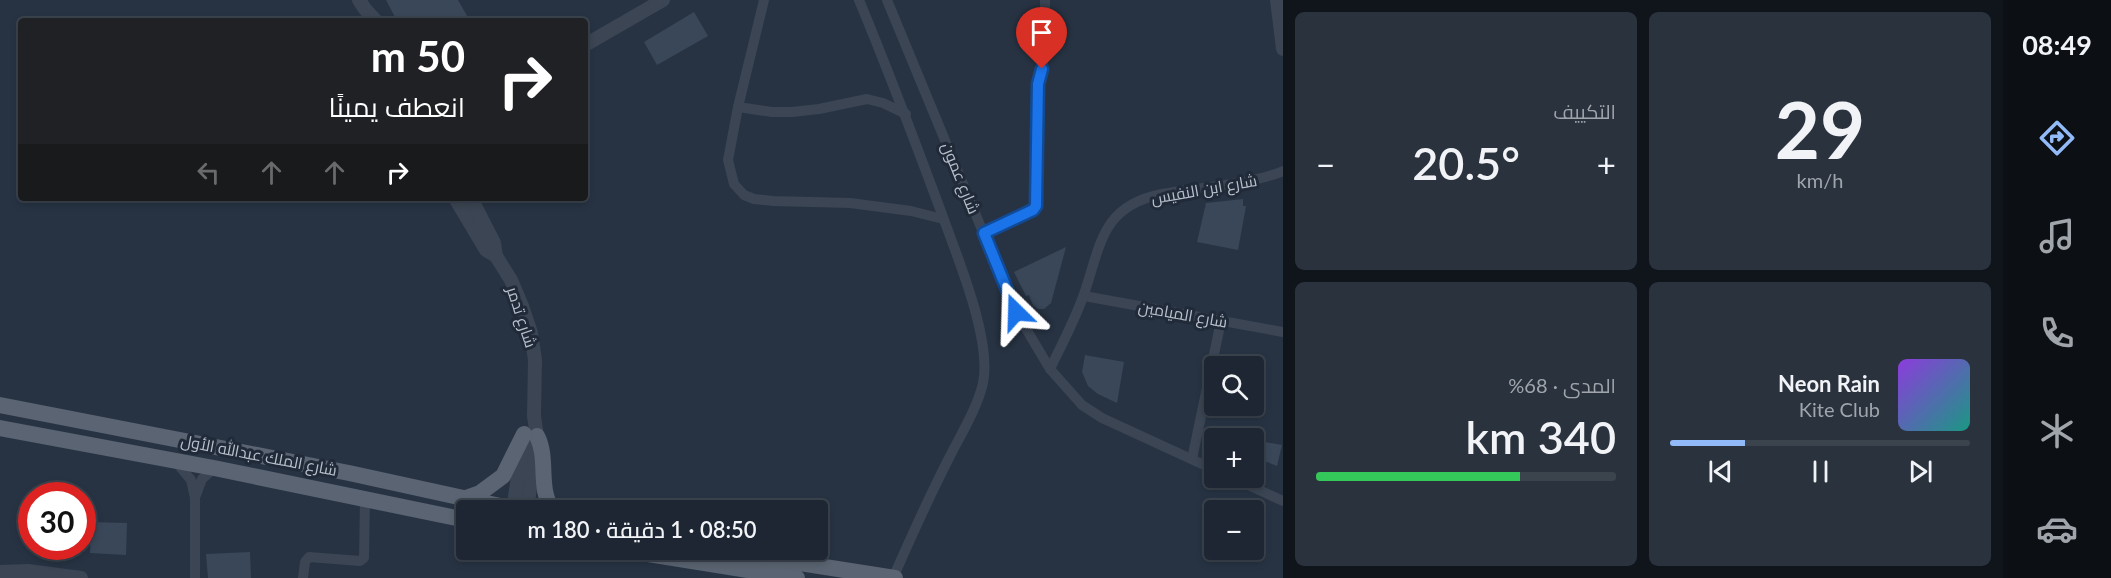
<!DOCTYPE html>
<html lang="ar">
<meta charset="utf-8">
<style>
body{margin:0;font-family:Lato,Cairo,sans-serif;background:#2a323e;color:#f1f3f6;direction:rtl;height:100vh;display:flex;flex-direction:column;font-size:22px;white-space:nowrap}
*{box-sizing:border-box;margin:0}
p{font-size:20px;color:#a0a5ac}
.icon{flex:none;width:33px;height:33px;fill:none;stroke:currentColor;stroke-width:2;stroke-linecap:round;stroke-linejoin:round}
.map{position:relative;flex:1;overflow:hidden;direction:ltr}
.details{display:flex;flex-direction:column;gap:12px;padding:12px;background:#10151c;width:720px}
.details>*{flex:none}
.guide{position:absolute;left:18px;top:18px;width:570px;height:183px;border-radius:6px;box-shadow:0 3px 9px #0003,0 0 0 2px #3b434d;direction:rtl;background:#202124;color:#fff;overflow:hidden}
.fabs{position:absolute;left:1204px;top:356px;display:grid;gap:12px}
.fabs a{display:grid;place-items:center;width:60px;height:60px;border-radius:6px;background:#1d2632;box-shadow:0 3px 9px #0003,0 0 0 2px #3b434d;font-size:30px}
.speed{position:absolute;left:18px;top:482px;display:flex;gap:12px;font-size:30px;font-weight:700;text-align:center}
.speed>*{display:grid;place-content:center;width:78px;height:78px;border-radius:50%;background:#1d2632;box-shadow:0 3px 9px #0003,0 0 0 2px #3b434d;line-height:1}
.speed .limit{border:9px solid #d22;background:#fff;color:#111}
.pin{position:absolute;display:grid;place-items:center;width:51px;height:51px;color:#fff;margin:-62px -26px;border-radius:50% 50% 50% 0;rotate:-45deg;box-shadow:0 0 6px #0007}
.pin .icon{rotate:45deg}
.me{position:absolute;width:66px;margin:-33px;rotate:338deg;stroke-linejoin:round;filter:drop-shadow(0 0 4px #0008)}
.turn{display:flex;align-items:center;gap:21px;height:126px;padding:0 24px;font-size:27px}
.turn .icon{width:78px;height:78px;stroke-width:2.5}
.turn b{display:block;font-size:42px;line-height:51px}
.lanes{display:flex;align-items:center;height:57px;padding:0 24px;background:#0003;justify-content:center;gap:30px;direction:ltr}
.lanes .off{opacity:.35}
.big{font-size:45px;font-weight:600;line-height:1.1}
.details .tile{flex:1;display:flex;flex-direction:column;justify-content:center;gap:9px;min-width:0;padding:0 21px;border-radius:9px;background:#2a323e}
.details .dial{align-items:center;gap:0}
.dial b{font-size:78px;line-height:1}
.song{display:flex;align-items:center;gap:18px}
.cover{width:72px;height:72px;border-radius:9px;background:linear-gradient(135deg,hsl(270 70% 55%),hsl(170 70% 35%))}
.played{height:6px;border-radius:3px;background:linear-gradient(90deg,#92b9f8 25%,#3b434d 25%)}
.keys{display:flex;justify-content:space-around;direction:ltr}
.heat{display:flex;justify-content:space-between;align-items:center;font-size:33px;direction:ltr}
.charge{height:9px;border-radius:4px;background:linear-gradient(90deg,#34c759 68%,#3b434d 0)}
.details .tiles{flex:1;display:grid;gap:12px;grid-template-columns:repeat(2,1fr)}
.trip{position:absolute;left:456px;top:500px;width:372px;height:60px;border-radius:6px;background:#1d2632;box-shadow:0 3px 9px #0003,0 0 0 2px #3b434d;font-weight:600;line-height:60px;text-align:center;direction:rtl}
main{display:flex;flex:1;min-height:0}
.tab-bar{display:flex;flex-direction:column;width:108px;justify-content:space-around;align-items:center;background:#0c0f14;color:#a0a5ac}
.tab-bar .icon{width:42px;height:42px}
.tab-bar .active{color:#92b9f8}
.tab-bar b{font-size:27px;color:#f1f3f6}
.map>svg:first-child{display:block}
</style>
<main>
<nav class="tab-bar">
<b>08:49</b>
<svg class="icon active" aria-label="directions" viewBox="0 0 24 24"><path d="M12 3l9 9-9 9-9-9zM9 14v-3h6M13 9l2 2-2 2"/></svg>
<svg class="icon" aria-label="music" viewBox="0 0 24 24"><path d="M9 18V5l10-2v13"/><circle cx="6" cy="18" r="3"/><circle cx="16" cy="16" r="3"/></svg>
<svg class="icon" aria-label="phone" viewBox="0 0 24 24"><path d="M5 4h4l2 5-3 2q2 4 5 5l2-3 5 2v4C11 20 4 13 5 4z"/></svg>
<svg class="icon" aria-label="climate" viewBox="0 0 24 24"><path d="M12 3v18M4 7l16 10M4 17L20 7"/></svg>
<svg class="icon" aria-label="car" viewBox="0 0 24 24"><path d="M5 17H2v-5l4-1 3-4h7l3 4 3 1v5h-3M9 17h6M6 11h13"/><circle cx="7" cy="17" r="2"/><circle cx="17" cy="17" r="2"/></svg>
</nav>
<section class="details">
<div class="tiles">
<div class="tile dial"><b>29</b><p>km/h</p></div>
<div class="tile"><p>التكييف</p>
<div class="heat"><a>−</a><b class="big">20.5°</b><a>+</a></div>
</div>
<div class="tile">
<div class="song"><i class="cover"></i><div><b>Neon Rain</b><p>Kite Club</p></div></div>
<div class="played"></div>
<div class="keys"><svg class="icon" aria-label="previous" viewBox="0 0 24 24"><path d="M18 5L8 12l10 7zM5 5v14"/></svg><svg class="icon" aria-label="pause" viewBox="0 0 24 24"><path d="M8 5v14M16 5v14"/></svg><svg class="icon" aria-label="next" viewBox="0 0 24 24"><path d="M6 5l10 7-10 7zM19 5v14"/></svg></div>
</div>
<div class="tile"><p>المدى · 68%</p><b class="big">340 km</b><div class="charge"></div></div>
</div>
</section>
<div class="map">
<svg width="1283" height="578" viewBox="0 0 1283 578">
<rect width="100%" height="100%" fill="#273343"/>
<g fill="#394759">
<path d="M 386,0 L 458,0 L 470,21 L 397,21 Z"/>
<path d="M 694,12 L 708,36 L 657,65 L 644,42 Z"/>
<path d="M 1243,199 L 1243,206 L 1246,206 L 1238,250 L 1197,242 L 1206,203 Z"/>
<path d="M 1066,247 L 1051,303 L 1044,309 L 1038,309 L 1033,305 L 1029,295 L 1026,296 L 1014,272 Z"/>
<path d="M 1085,355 L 1124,362 L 1117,403 L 1098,394 L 1088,386 L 1082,372 Z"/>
<path d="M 1254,440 L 1282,445 L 1277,466 L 1254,457 Z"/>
<path d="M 91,522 L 127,523 L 126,555 L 90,553 Z"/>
<path d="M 250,552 L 251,578 L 208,578 L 206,554 Z"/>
</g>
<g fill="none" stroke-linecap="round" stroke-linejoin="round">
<g stroke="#3b4553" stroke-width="10">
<path d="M 764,0 L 738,107 L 728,160 L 734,184 L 744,195 L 754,199 L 773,201 L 850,203 L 911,211 L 943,219"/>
<path d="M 859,0 C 889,72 916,144 943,217 C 958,259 992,340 983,383 C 977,409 961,434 949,458 C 929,497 911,537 893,578"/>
<path d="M 887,0 L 1016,312 L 1050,369 L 1082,405 L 1102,418 L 1215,470"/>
<path d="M 738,107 L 772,112 L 792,112 L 819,109 L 867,99 L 883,103 L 906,114"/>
<path d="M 984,233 L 1033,210 L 1037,202 L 1038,84 L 1045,54 L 1045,0"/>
<path d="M 1084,296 L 1283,332"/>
<path d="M 1050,369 C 1062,344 1075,320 1084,294 C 1101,245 1101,206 1162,194 C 1198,187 1250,185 1283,171"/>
<path d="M 1192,459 L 1221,321"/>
<path d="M 176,462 L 191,480 L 195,498 L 195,578"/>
<path d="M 1231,477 L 1283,501"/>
<path d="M 196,495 L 202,479 L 214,468"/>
<path d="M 303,578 L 305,562 L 309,557 L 360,561 L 364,558 L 365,499"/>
</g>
<g stroke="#3b4553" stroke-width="14">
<path d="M 359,0 L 365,9 L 376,21"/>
<path d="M 1277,0 L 1283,49"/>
<path d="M 585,45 L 663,0"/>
<path d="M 455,198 L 486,250 L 496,256"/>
<path d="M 471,198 L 494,243 L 496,256 L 511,280 L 522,306 L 531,333 L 535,360 L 534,416 L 537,436 L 527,510"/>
<path d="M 513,510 L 523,443"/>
<path d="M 0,572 L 28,571 L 81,578"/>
</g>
<g stroke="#5a6472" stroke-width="16">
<path d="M 0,405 L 349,473 L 518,510"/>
<path d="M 0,428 L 214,468 L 466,520"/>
<path d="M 537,436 C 549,459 537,489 553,510"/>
<path d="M 463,499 L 480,493 L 503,476 L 524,434"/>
<path d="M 617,549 L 797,578"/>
<path d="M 710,549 L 895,578"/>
</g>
</g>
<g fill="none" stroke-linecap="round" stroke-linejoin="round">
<g stroke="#114b97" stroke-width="15">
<path id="route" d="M 1016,312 L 984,233 L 1033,210 L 1036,206 L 1038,84 L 1042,69"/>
</g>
<use href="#route" stroke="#1a73e8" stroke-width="10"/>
</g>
<g text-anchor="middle" stroke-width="6" stroke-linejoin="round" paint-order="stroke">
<g font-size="16" fill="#b9c0cc" stroke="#202a38">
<text transform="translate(961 178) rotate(68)" y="6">شارع عمون</text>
<text transform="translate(1204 189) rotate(-10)" y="6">شارع ابن النفيس</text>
<text transform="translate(1183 314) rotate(10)" y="6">شارع الميامين</text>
<text transform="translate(522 317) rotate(72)" y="6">شارع تدمر</text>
<text transform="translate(259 455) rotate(11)" y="6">شارع الملك عبدالله الأول</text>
</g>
</g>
</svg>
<div class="fabs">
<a><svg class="icon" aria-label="search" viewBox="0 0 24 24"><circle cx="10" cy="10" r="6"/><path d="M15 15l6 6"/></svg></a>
<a>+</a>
<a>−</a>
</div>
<div class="speed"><div class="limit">30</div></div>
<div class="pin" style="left:1042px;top:69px;background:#d93025"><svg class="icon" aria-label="arrive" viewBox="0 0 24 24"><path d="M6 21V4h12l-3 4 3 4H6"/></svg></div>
<svg class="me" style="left:1016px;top:312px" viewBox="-20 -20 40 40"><path d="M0-17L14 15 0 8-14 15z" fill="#1a73e8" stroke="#fff" stroke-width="4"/></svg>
<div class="trip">08:50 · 1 دقيقة · 180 m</div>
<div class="guide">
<div class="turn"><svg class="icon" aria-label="right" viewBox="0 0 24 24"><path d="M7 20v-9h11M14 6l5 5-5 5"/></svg><div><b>50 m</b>انعطف يمينًا</div></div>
<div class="lanes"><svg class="icon off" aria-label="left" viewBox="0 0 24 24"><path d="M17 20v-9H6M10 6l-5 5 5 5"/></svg><svg class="icon off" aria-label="ahead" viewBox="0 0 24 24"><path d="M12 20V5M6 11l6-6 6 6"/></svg><svg class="icon off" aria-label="ahead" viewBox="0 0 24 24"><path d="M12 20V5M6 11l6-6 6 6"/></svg><svg class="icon" aria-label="right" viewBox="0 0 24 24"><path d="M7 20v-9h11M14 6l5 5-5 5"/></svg></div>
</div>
</div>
</main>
